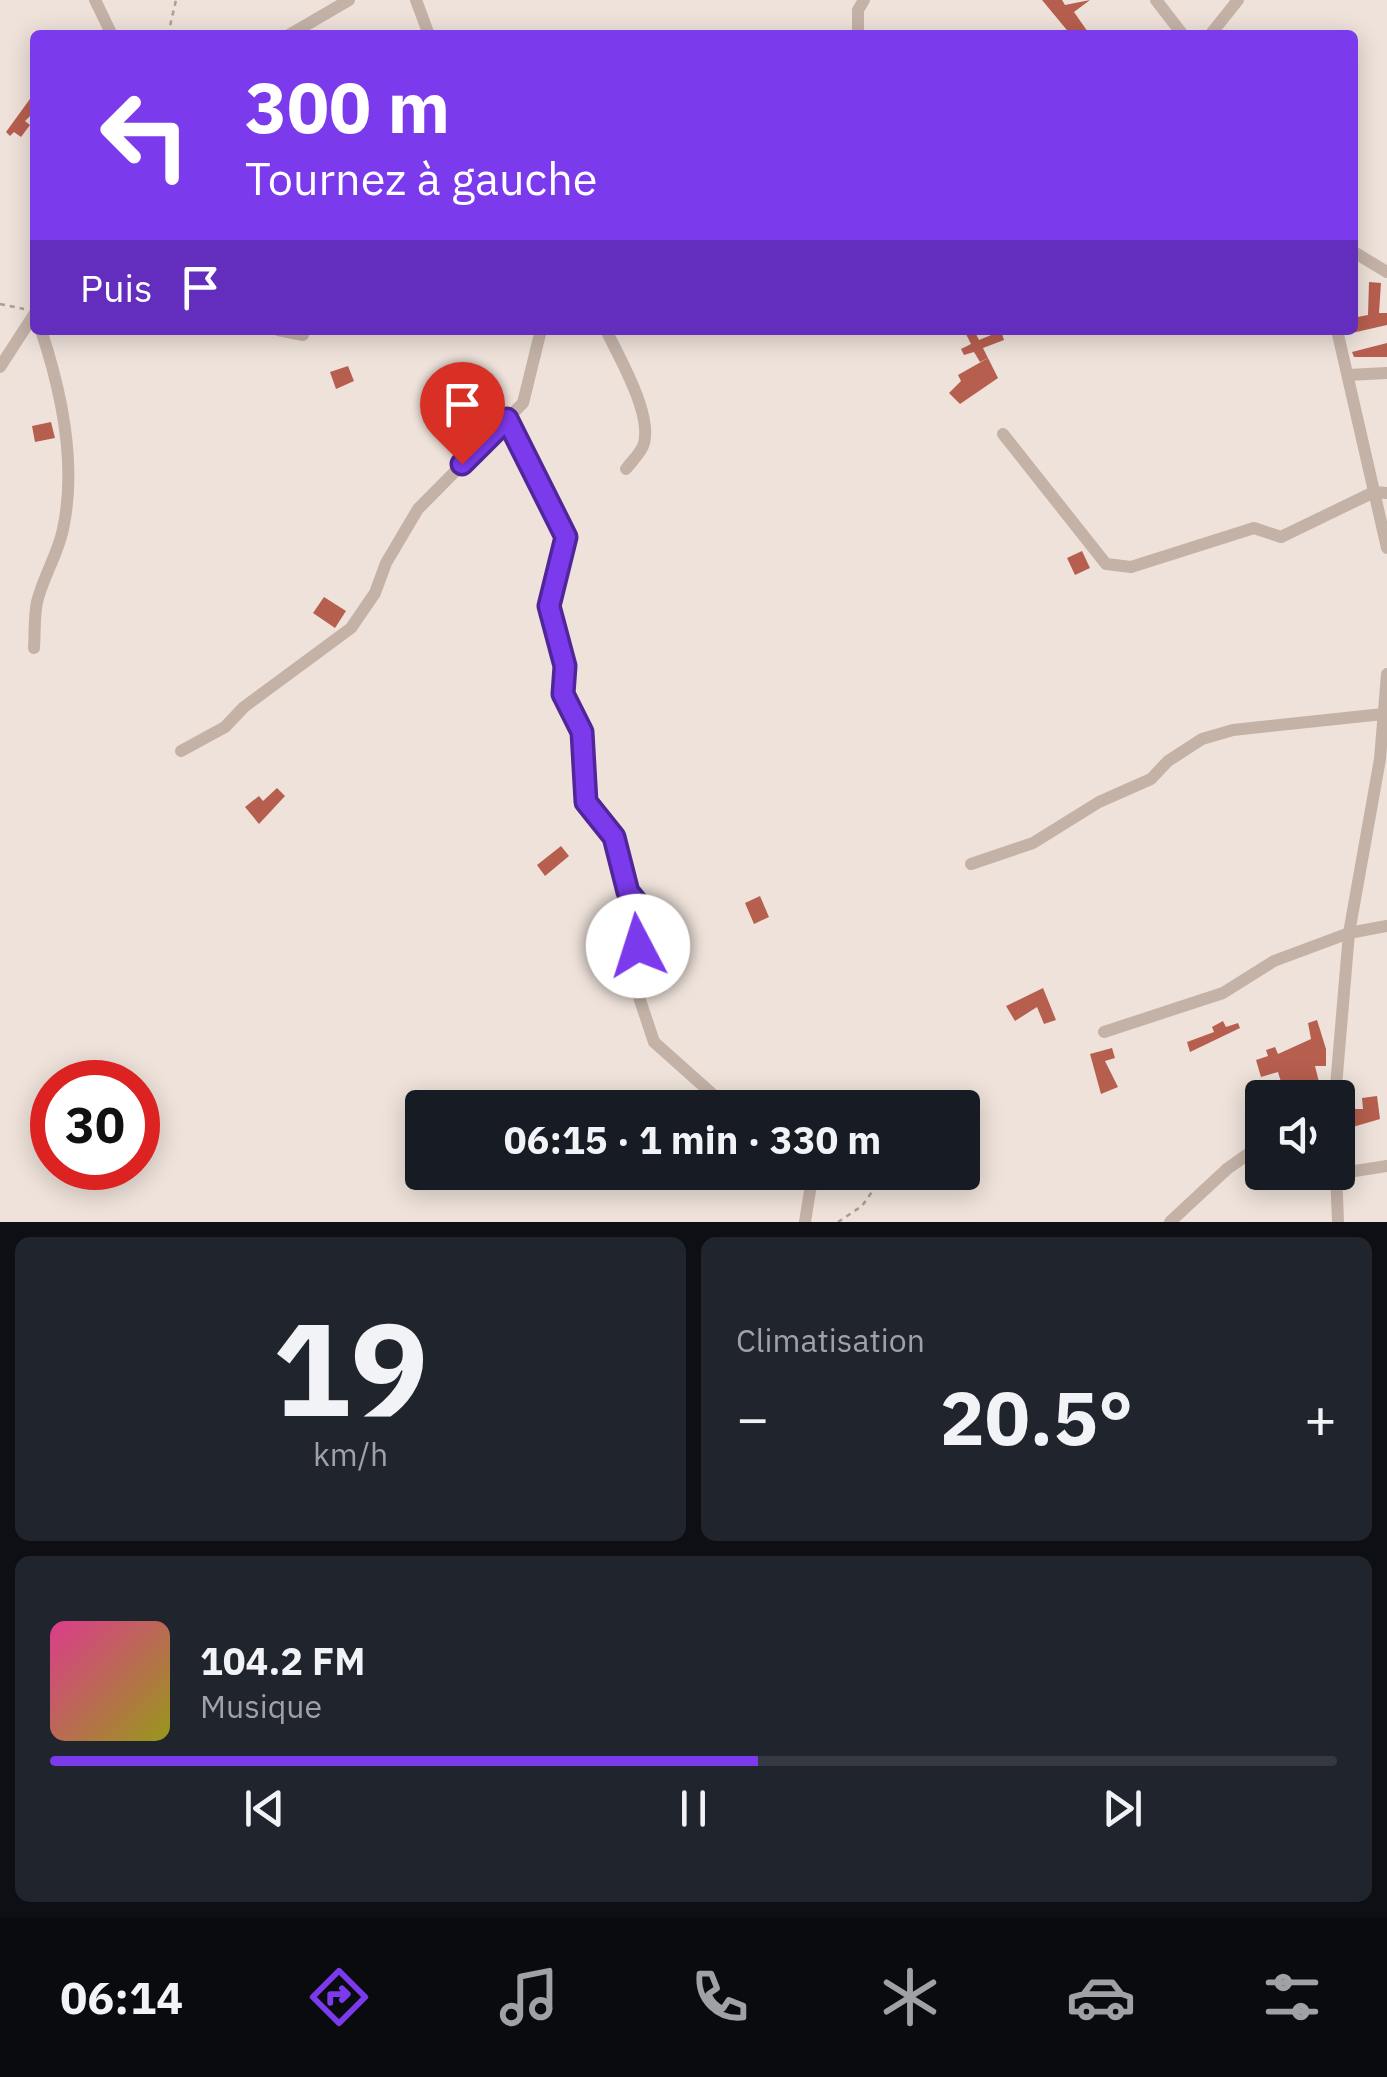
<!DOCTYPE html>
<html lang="fr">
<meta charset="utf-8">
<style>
body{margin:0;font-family:"IBM Plex Sans",sans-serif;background:#20242c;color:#f1f3f6;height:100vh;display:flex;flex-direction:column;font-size:38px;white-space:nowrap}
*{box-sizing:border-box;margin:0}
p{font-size:32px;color:#9ea1a6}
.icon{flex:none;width:55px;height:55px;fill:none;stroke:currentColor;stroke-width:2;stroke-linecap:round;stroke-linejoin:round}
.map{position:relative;height:1222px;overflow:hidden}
.drawer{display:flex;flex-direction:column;gap:15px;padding:15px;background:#0d0f14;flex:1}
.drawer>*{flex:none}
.guide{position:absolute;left:30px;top:30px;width:1328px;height:305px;border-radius:10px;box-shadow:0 5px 25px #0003;background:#7c3aed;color:#fff;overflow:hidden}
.fabs{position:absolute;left:1245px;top:1080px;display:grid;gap:20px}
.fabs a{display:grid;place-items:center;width:110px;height:110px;border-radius:10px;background:#171b24;box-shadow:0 5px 25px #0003;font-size:50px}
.speed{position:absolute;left:30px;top:1060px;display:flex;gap:20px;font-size:50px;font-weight:700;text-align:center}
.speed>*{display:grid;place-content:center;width:130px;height:130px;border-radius:50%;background:#171b24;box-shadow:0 5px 25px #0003;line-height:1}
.speed .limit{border:15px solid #d22;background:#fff;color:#111}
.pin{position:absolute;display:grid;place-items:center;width:85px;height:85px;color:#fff;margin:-102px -42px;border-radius:50% 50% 50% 0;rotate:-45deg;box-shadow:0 0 10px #0007}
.pin .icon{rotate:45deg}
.me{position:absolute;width:110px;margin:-55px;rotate:355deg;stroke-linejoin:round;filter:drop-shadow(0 0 8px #0008)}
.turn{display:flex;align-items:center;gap:35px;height:210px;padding:0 50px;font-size:45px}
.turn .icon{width:130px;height:130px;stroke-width:2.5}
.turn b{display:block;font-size:70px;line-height:85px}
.then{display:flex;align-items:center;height:95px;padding:0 50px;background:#0003;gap:20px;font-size:38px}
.big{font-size:75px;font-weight:800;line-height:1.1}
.drawer .widget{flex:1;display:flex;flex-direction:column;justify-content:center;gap:15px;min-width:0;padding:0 35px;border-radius:15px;background:#20242c}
.drawer .dial{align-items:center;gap:0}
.dial b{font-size:130px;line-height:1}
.song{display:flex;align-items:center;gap:30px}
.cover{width:120px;height:120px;border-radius:15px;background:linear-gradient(135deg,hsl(330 70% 55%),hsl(60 70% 35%))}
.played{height:10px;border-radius:5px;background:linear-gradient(90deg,#7c3aed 55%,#363941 55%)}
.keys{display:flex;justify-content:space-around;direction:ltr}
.heat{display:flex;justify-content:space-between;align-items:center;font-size:55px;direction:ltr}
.drawer .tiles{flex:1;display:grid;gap:15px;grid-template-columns:1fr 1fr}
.widget:last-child{grid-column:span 2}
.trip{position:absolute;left:405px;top:1090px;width:575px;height:100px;border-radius:10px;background:#171b24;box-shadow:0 5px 25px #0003;font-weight:800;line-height:100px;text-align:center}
.tabs{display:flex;height:160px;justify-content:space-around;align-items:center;background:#090b0e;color:#9ea1a6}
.tabs .icon{width:70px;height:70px}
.tabs .selected{color:#7c3aed}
.tabs b{font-size:45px;color:#f1f3f6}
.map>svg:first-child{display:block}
</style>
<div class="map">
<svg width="1387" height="1222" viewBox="0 0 1387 1222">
<rect width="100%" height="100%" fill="#eee2da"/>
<g fill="#b75f4f">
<path d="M 1042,0 L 1062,0 L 1065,5 L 1090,0 L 1074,12 L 1090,35 L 1071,35 Z"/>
<path d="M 35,92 L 35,111 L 25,121 L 30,125 L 21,137 L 14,132 L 10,136 L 6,132 Z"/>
<path d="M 1369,282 L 1381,283 L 1379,313 L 1387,313 L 1387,325 L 1352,333 L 1352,318 L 1368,315 Z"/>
<path d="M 964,330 L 974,330 L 979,340 L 1001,331 L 1004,340 L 983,348 L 988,358 L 980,362 L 974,352 L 964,355 L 961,349 L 971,344 Z"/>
<path d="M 1387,343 L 1387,357 L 1354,357 L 1352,352 Z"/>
<path d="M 988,358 L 998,378 L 960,404 L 949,393 L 961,381 L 958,375 Z"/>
<path d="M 348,366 L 354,381 L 336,389 L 330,372 Z"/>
<path d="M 51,422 L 55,438 L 35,442 L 32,426 Z"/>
<path d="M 1082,551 L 1090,568 L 1075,575 L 1067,558 Z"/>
<path d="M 324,597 L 346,611 L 335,628 L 313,613 Z"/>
<path d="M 277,788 L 285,796 L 259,824 L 245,807 L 259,796 L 263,801 Z"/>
<path d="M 561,846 L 569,856 L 545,876 L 537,865 Z"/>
<path d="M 760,896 L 769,917 L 754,924 L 745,903 Z"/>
<path d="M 1043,988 L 1056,1020 L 1044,1024 L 1037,1007 L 1015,1021 L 1006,1006 Z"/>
<path d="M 1317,1020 L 1326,1049 L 1326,1066 L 1315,1066 L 1323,1098 L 1303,1098 L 1301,1087 L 1284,1092 L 1278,1072 L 1261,1077 L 1256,1060 L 1268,1056 L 1266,1050 L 1275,1047 L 1278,1054 L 1311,1039 L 1308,1023 Z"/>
<path d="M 1223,1021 L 1226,1027 L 1238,1023 L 1240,1028 L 1190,1052 L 1187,1042 L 1214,1032 L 1212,1027 Z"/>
<path d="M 1112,1048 L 1115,1058 L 1105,1061 L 1118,1087 L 1101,1094 L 1090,1054 Z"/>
<path d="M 1377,1096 L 1380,1119 L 1346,1129 L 1346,1109 L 1363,1109 L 1362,1098 Z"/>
</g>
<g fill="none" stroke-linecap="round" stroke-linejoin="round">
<g stroke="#af9c92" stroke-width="2.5" stroke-dasharray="5 5" stroke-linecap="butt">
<path d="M 168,35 L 176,0"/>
<path d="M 0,304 L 24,309"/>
<path d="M 838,1222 L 862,1206 L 886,1172"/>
</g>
<g stroke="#c4b2a7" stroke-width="12">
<path d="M 95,0 L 112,35"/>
<path d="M 416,0 L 429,35"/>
<path d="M 1156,0 L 1183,35"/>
<path d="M 289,35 L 349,0"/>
<path d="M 858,35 L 858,10 L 864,0"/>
<path d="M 1210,35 L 1238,0"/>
<path d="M 1352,251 L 1387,272"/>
<path d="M 278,330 L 303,335"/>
<path d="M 541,330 L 523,403 L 507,419 L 567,537 L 549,606 L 565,666 L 563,694 L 583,732 L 586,802 L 613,837 L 628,892 L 641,908 L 634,982 L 654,1042 L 728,1108"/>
<path d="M 606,330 C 619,357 652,413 644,443 C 642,452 632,461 626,469"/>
<path d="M 1337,330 L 1387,548"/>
<path d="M 0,367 L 35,313"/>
<path d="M 1348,375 L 1387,373"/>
<path d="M 1003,434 L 1106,564 L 1131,567 L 1254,528 L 1281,537 L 1374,492 L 1387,493"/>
<path d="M 34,648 C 35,633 34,616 37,602 C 43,577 58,554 63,529 C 77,465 61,390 41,330"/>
<path d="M 181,751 L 225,727 L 244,707 L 351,628 L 375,593 L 386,563 L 418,509 L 507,419"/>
<path d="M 971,864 L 1033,843 L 1099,802 L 1151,779 L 1168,761 L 1202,739 L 1233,730 L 1383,714"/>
<path d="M 1104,1032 L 1223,993 L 1274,961 L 1349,933 L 1387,926"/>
<path d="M 1335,1098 L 1349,933 L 1380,759 L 1387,674"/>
<path d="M 1336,1172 L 1338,1222"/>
<path d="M 1336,1174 L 1387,1166"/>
<path d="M 805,1222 L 813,1172"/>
<path d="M 1170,1222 L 1227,1169 L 1262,1144"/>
</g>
</g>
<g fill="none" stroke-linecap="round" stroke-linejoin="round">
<g stroke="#51269a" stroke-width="25">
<path id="route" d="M 462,464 L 507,419 L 566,537 L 549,606 L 565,666 L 563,694 L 582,732 L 586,802 L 614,837 L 628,892 L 641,908 L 638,946"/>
</g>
<use href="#route" stroke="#7c3aed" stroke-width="18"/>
</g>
</svg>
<div class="fabs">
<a><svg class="icon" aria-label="sound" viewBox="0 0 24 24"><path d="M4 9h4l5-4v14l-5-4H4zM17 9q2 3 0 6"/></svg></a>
</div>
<div class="speed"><div class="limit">30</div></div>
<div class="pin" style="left:462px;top:464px;background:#d93025"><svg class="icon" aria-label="arrive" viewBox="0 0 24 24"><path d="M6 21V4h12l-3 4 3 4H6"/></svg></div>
<svg class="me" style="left:638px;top:946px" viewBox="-20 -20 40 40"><circle r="19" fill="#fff"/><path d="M0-13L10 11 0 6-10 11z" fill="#7c3aed"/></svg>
<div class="trip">06:15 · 1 min · 330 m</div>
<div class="guide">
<div class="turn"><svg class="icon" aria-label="left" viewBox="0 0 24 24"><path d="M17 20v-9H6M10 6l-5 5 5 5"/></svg><div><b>300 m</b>Tournez à gauche</div></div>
<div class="then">Puis<svg class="icon" aria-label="arrive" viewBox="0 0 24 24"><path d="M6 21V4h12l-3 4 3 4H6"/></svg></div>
</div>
</div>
<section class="drawer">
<div class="tiles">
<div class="widget dial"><b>19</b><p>km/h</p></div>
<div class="widget"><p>Climatisation</p>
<div class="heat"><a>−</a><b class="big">20.5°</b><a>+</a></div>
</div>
<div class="widget">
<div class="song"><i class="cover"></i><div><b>104.2 FM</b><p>Musique</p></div></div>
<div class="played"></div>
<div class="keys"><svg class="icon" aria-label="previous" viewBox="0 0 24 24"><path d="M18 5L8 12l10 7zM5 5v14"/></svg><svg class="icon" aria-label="pause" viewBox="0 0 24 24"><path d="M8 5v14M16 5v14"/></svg><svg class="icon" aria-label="next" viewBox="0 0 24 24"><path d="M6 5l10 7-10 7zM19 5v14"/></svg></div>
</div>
</div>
</section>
<nav class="tabs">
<b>06:14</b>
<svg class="icon selected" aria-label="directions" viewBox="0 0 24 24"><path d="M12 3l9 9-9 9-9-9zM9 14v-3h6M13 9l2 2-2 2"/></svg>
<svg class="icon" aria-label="music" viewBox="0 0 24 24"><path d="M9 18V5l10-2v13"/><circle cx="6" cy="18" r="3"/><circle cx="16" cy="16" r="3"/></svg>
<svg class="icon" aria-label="phone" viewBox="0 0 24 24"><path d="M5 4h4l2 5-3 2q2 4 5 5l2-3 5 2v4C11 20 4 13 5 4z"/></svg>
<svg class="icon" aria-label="climate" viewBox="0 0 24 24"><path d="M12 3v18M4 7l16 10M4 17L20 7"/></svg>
<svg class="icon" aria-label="car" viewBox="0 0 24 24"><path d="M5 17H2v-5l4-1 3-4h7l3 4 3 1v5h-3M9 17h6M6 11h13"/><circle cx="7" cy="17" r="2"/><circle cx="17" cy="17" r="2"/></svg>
<svg class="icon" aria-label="filters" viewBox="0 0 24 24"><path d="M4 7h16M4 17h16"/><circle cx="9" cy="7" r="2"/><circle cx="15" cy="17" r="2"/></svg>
</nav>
